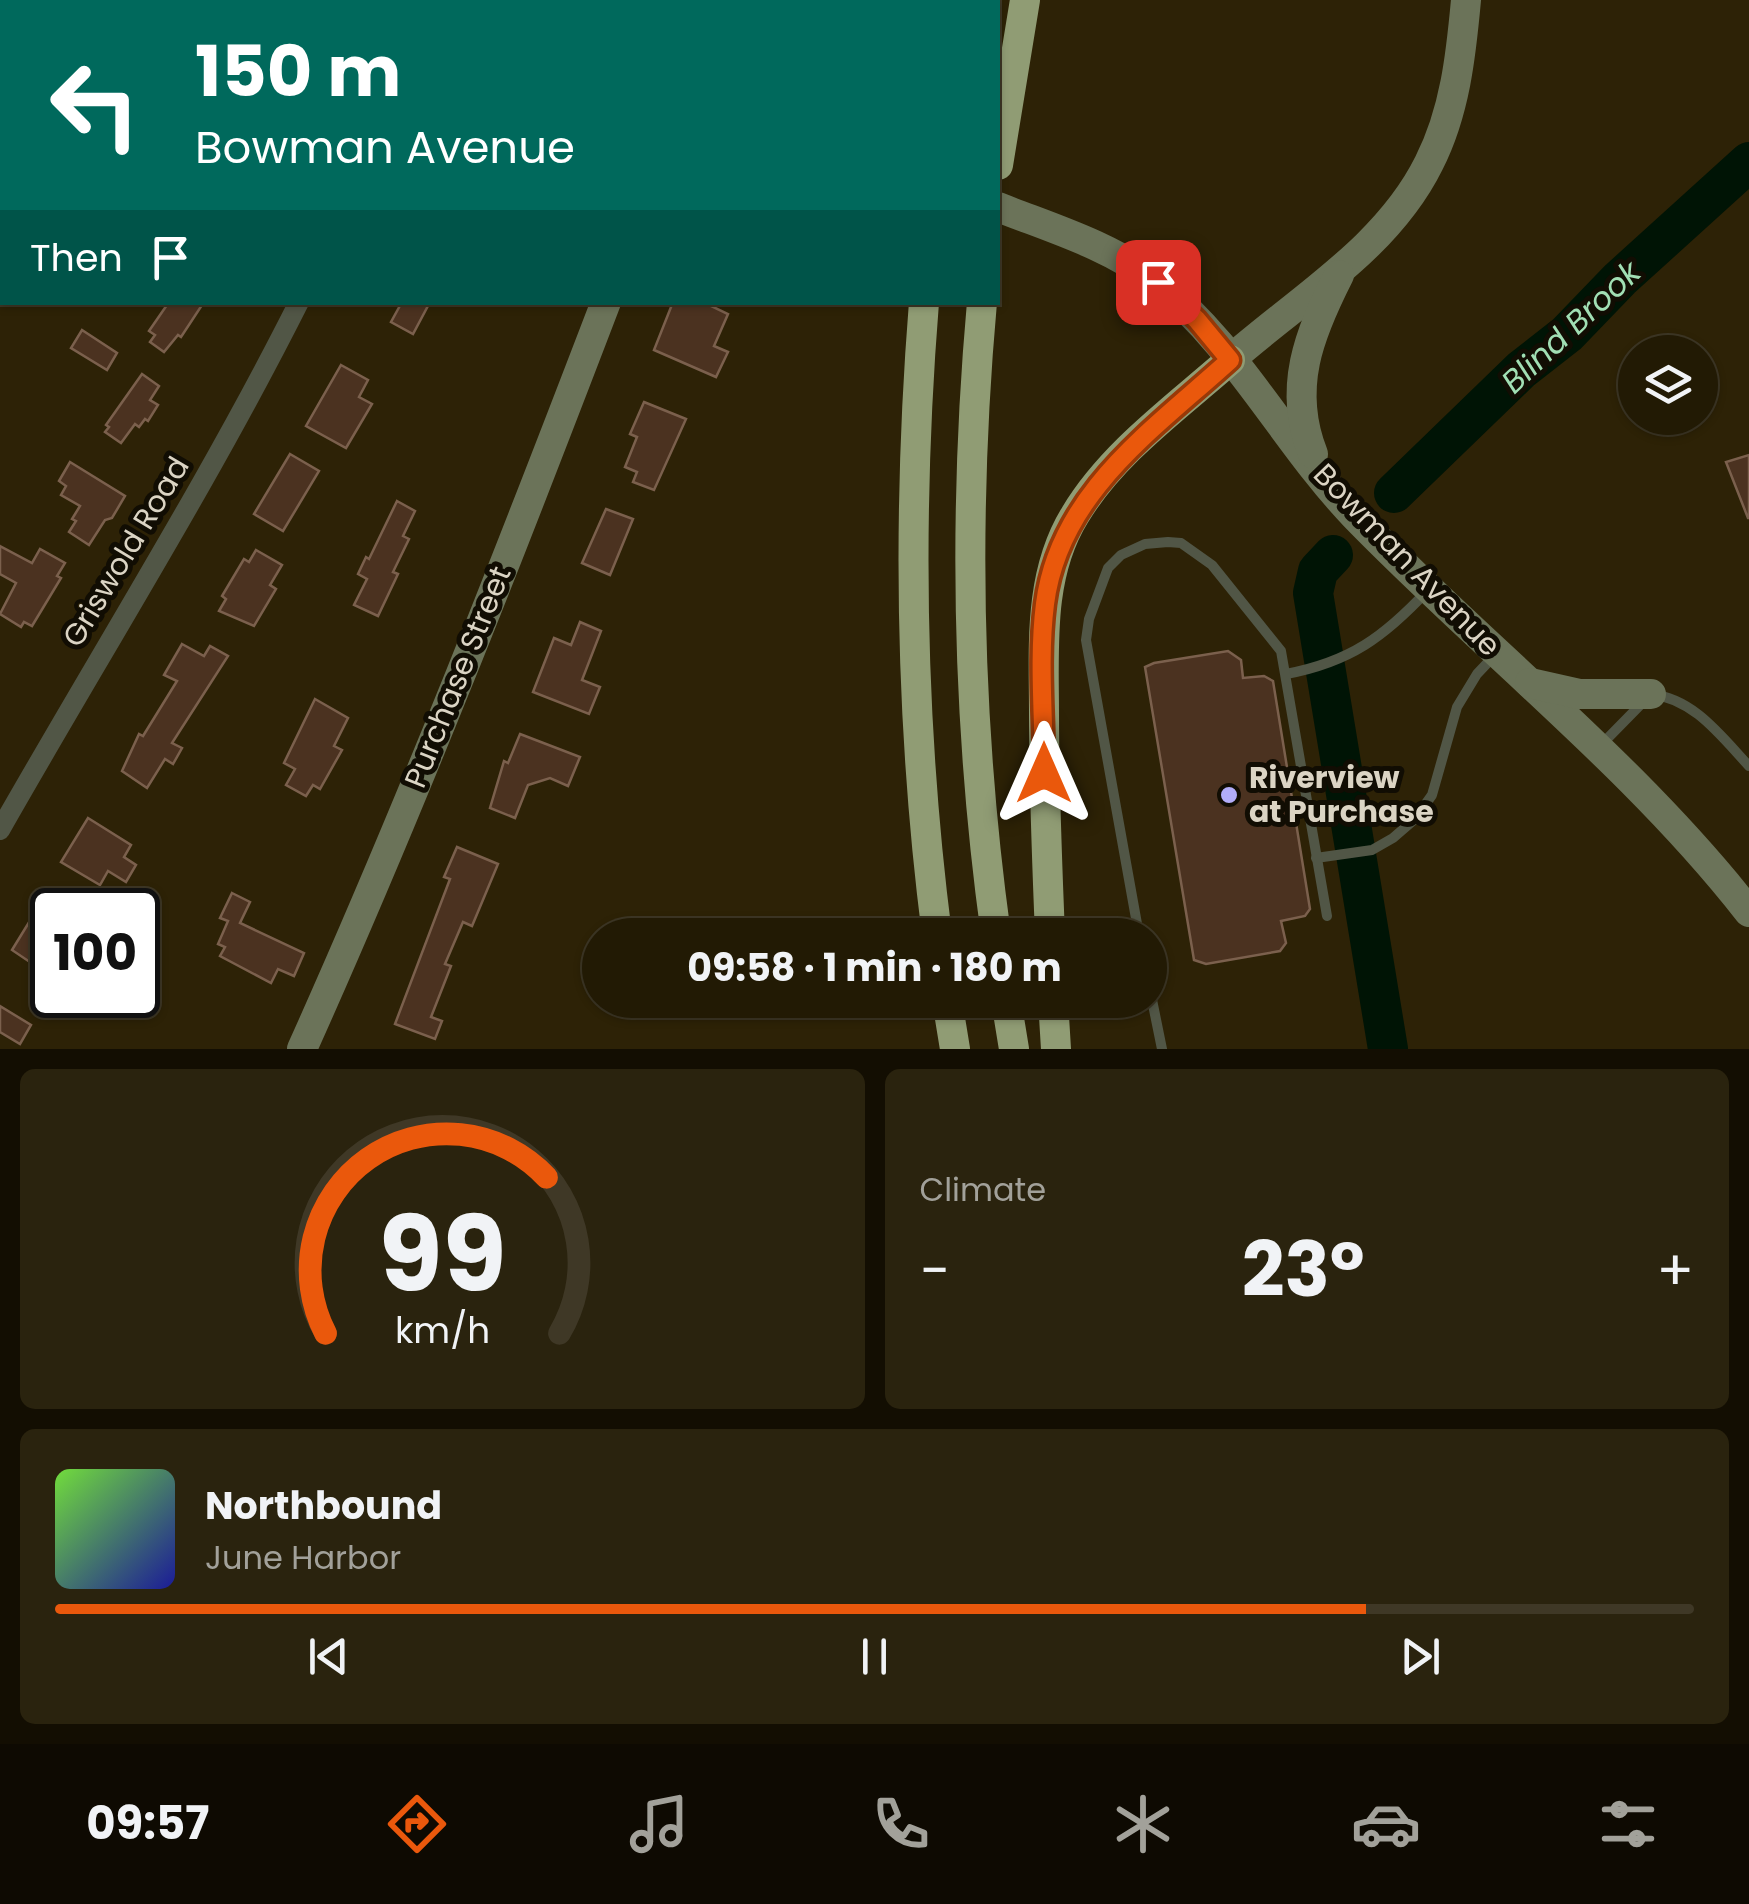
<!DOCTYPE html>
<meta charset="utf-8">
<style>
body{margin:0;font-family:Poppins,sans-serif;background:#2a230e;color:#f1f3f6;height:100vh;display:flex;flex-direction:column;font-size:38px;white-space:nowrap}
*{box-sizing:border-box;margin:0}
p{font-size:32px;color:#a2a19a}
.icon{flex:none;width:55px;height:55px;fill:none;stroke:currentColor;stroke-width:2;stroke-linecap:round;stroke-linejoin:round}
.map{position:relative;height:1049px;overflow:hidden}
.sheet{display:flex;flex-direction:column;gap:20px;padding:20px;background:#130e02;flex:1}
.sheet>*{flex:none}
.top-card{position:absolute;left:0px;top:0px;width:1000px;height:305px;box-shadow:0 2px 8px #0004,0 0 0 2px #3f3826;background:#00695c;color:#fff;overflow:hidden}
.tools{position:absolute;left:1618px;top:335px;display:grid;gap:20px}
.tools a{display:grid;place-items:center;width:100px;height:100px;border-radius:50%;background:#221a04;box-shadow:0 2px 8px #0004,0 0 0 2px #3f3826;font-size:50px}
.speed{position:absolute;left:30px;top:888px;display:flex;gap:20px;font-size:50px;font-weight:700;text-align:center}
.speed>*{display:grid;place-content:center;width:130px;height:130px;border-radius:50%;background:#221a04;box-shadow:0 2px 8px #0004,0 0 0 2px #3f3826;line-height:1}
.speed .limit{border:5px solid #111;border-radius:15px;background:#fff;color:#111}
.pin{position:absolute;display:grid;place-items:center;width:85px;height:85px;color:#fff;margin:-42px;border-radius:20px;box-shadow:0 5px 15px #0006}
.me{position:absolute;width:110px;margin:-55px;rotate:0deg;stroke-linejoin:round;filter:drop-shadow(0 0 8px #0008)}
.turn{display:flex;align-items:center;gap:35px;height:210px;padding:0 30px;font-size:45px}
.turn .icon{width:130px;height:130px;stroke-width:2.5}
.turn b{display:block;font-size:70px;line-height:85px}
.then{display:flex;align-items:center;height:95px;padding:0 30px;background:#0003;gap:20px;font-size:38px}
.big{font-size:75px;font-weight:700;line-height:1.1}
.sheet .card{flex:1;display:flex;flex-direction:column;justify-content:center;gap:15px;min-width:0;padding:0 35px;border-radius:15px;background:#2a230e}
.sheet .dial{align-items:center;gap:0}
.dial svg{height:260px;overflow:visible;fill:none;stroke:#3f3826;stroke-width:7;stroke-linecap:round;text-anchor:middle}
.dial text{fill:#f1f3f6;stroke:none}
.song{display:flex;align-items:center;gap:30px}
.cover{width:120px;height:120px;border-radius:15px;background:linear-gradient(135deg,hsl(100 70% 55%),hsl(240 70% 35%))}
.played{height:10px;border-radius:5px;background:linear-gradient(90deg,#ea580c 80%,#3f3826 80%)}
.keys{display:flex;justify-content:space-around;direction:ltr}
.heat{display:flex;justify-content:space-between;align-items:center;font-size:55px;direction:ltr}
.sheet .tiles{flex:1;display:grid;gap:20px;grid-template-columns:1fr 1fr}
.card:last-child{grid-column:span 2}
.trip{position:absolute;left:582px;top:918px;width:585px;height:100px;border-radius:50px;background:#221a04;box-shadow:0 2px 8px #0004,0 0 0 2px #3f3826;font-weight:700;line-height:100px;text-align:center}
.tabs{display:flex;height:160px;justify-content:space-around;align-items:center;background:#0e0a02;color:#a2a19a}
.tabs .icon{width:70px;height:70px}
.tabs .active{color:#ea580c}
.tabs b{font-size:45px;color:#f1f3f6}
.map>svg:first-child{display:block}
</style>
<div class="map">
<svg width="1749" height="1049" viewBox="0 0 1749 1049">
<rect width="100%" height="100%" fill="#2d2206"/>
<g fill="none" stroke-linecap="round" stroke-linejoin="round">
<g stroke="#001405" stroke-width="40">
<path d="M 1394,493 L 1521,370 L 1567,334 L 1620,279 L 1749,162"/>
<path d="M 1333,555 L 1318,571 L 1313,593 L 1388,1049"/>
</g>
</g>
<g fill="#4b3220" stroke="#7b604d" stroke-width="2.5">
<path d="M 169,302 L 204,302 L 181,337 L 178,335 L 164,352 L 150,342 L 155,335 L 149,331 Z"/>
<path d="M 402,302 L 430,302 L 413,334 L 391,322 Z"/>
<path d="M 673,302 L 703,302 L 728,314 L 714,346 L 728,352 L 716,377 L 654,350 Z"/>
<path d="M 82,330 L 117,353 L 107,370 L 71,348 Z"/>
<path d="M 341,365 L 368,380 L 359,397 L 372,404 L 346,448 L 306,426 Z"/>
<path d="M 142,374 L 159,386 L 150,400 L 158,405 L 148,421 L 145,419 L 139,427 L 135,424 L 121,443 L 105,432 L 109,427 L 106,425 Z"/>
<path d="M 644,402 L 686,419 L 654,490 L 633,482 L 637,472 L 625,467 L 637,437 L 630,434 Z"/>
<path d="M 290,454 L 319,471 L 283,531 L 254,514 Z"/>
<path d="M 1749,455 L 1749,518 L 1748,518 L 1726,462 Z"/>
<path d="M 70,462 L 125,496 L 112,518 L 105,520 L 89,545 L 69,532 L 76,521 L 72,519 L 80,506 L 61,495 L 66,486 L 59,481 Z"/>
<path d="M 397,501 L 415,511 L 403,536 L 409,539 L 393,572 L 398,574 L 378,616 L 354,605 L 367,579 L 358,574 L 366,557 L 369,559 Z"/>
<path d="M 606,509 L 633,519 L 610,575 L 582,563 Z"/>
<path d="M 0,546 L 32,563 L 40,549 L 65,563 L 57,576 L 61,578 L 32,626 L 24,622 L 21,627 L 0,614 L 16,583 L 0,574 Z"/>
<path d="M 256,550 L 282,565 L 270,585 L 276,589 L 254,626 L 219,611 L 226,599 L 222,596 L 244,559 L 249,562 Z"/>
<path d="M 580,622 L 601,631 L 582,680 L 600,687 L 589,714 L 533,692 L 554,638 L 571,645 Z"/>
<path d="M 182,644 L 204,656 L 210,646 L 228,656 L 172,743 L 182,748 L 173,764 L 165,759 L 147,788 L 122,771 L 139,734 L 143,736 L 177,681 L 164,675 Z"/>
<path d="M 1228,651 L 1241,660 L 1243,678 L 1264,676 L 1273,681 L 1310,909 L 1305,916 L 1281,921 L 1286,943 L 1280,951 L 1206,964 L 1194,960 L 1145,667 L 1154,663 Z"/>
<path d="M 315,699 L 348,718 L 334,746 L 342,750 L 320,789 L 313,785 L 306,796 L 286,785 L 295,769 L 284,763 Z"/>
<path d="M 520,734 L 580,757 L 568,786 L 550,778 L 528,785 L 515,818 L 490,808 L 504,761 L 508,763 Z"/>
<path d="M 88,818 L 131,845 L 124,857 L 136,865 L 126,882 L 108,871 L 100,885 L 61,862 Z"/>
<path d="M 457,847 L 498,864 L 472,926 L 463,922 L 445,964 L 451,966 L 431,1017 L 442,1021 L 435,1039 L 395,1024 L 450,879 L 444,877 Z"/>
<path d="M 232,893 L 250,902 L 240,923 L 304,953 L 294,976 L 278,969 L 271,983 L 220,956 L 225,947 L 218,944 L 228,921 L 220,918 Z"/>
<path d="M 39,906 L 52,914 L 52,977 L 12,950 Z"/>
<path d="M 0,1006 L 31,1025 L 20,1044 L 0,1032 Z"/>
</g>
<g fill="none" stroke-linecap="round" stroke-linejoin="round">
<g stroke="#515646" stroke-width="10">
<path d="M 277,2 L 279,0"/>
<path d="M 1286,674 C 1350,662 1384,637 1428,590"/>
<path d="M 1601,745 L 1651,694 C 1694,699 1720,735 1749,766"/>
<path d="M 1316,858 L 1372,850 L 1393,838 L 1415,819 L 1432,795 L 1457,707 L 1477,674 L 1494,656"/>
<path d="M 1139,935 L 1086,640 L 1089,619 L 1108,568 L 1121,555 L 1145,544 L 1168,542 L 1181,543 L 1212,565 L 1281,651 L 1327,916"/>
<path d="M 1150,990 L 1162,1049"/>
</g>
<g stroke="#515646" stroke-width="20">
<path d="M 0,247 L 2,244"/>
<path d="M 0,830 C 100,654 208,483 299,302"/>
</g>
<g stroke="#6b7359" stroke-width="30">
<path d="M 593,0 L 597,2"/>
<path d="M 704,2 L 704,0"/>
<path d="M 998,207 C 1051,228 1109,245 1154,280 C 1236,344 1284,442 1355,516 C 1483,648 1636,767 1749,912"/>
<path d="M 1230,360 C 1299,299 1387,248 1429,163 C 1455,112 1461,55 1466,0"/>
<path d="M 1313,454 C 1287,388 1309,334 1339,275"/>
<path d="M 1530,683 L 1579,694 L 1651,694"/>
<path d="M 302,1049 C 412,804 510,553 606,302"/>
</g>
<g stroke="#909c74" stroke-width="30">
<path d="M 967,2 L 967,0"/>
<path d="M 998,165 L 1025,0"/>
<path d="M 924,302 C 907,514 910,724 937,935"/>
<path d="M 982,302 C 963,513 967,725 996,935"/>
<path d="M 1050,935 C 1047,862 1044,788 1044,715 C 1044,647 1038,575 1075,515 C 1112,453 1177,407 1230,360"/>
<path d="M 947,1000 L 955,1049"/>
<path d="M 1006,1000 L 1014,1049"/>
<path d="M 1053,1000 L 1056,1049"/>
</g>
</g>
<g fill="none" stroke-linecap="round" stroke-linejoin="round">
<g stroke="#983908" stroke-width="25">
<path id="route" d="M 1044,773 C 1044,717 1038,659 1045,604 C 1059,493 1153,430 1230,360 L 1197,320 L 1158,282"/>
</g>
<use href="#route" stroke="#ea580c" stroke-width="18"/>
</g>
<circle fill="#b2adf9" stroke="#110d03" stroke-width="4" cx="1229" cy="795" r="10"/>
<g text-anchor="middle" stroke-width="10" stroke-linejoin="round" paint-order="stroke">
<g font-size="30" fill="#dbd4c4" stroke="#110d03">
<text transform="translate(126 552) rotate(-59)" y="10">Griswold Road</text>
<text transform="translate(1407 560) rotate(46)" y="10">Bowman Avenue</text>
<text transform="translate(458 677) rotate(-68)" y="10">Purchase Street</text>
</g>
<g font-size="30" font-weight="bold" fill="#dbd4c4" stroke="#110d03" text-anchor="start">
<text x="1249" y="788">Riverview<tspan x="1249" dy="34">at Purchase</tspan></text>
</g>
<g font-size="32" font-style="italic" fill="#a1dfb4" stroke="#110d03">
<text transform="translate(1571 327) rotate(-43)" y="11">Blind Brook</text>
</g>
</g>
</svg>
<div class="tools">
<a><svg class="icon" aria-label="layers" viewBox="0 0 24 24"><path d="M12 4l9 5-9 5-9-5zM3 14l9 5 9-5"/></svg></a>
</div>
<div class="speed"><div class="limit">100</div></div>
<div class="pin" style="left:1158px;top:282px;background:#d93025"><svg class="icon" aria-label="arrive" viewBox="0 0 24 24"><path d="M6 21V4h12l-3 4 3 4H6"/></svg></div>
<svg class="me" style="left:1044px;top:773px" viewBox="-20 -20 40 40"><path d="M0-17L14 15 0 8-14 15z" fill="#ea580c" stroke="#fff" stroke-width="4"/></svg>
<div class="trip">09:58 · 1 min · 180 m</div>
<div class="top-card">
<div class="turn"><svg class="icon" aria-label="left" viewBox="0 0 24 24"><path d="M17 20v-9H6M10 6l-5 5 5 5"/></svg><div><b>150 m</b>Bowman Avenue</div></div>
<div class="then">Then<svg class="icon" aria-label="arrive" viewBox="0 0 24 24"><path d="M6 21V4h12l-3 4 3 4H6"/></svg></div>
</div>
</div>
<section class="sheet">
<div class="tiles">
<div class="card dial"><svg viewBox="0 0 100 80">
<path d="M14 69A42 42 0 1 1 86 69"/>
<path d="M14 69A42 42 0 0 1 82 21" stroke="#ea580c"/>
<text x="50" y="56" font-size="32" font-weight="700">99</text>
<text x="50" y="72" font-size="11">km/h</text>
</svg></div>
<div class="card"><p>Climate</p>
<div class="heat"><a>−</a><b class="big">23°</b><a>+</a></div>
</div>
<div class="card">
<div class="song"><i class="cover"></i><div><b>Northbound</b><p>June Harbor</p></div></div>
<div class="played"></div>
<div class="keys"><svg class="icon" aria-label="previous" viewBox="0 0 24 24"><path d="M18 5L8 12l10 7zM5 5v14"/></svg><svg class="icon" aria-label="pause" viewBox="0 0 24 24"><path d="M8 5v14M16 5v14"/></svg><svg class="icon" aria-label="next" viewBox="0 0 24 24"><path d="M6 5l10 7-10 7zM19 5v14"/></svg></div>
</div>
</div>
</section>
<nav class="tabs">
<b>09:57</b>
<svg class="icon active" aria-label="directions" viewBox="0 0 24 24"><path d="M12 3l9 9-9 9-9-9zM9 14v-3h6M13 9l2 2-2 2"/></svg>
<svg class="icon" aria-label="music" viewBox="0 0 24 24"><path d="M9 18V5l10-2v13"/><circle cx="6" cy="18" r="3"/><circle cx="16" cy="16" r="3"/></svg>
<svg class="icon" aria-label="phone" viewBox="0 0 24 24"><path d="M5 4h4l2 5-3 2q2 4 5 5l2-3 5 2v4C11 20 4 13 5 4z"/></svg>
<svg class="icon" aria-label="climate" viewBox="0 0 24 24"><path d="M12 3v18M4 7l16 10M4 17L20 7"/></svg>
<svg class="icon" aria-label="car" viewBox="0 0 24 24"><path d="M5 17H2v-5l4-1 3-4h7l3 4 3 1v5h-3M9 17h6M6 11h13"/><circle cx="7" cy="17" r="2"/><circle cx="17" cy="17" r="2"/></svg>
<svg class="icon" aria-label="filters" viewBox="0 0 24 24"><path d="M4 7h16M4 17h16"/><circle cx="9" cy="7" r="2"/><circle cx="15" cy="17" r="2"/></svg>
</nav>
